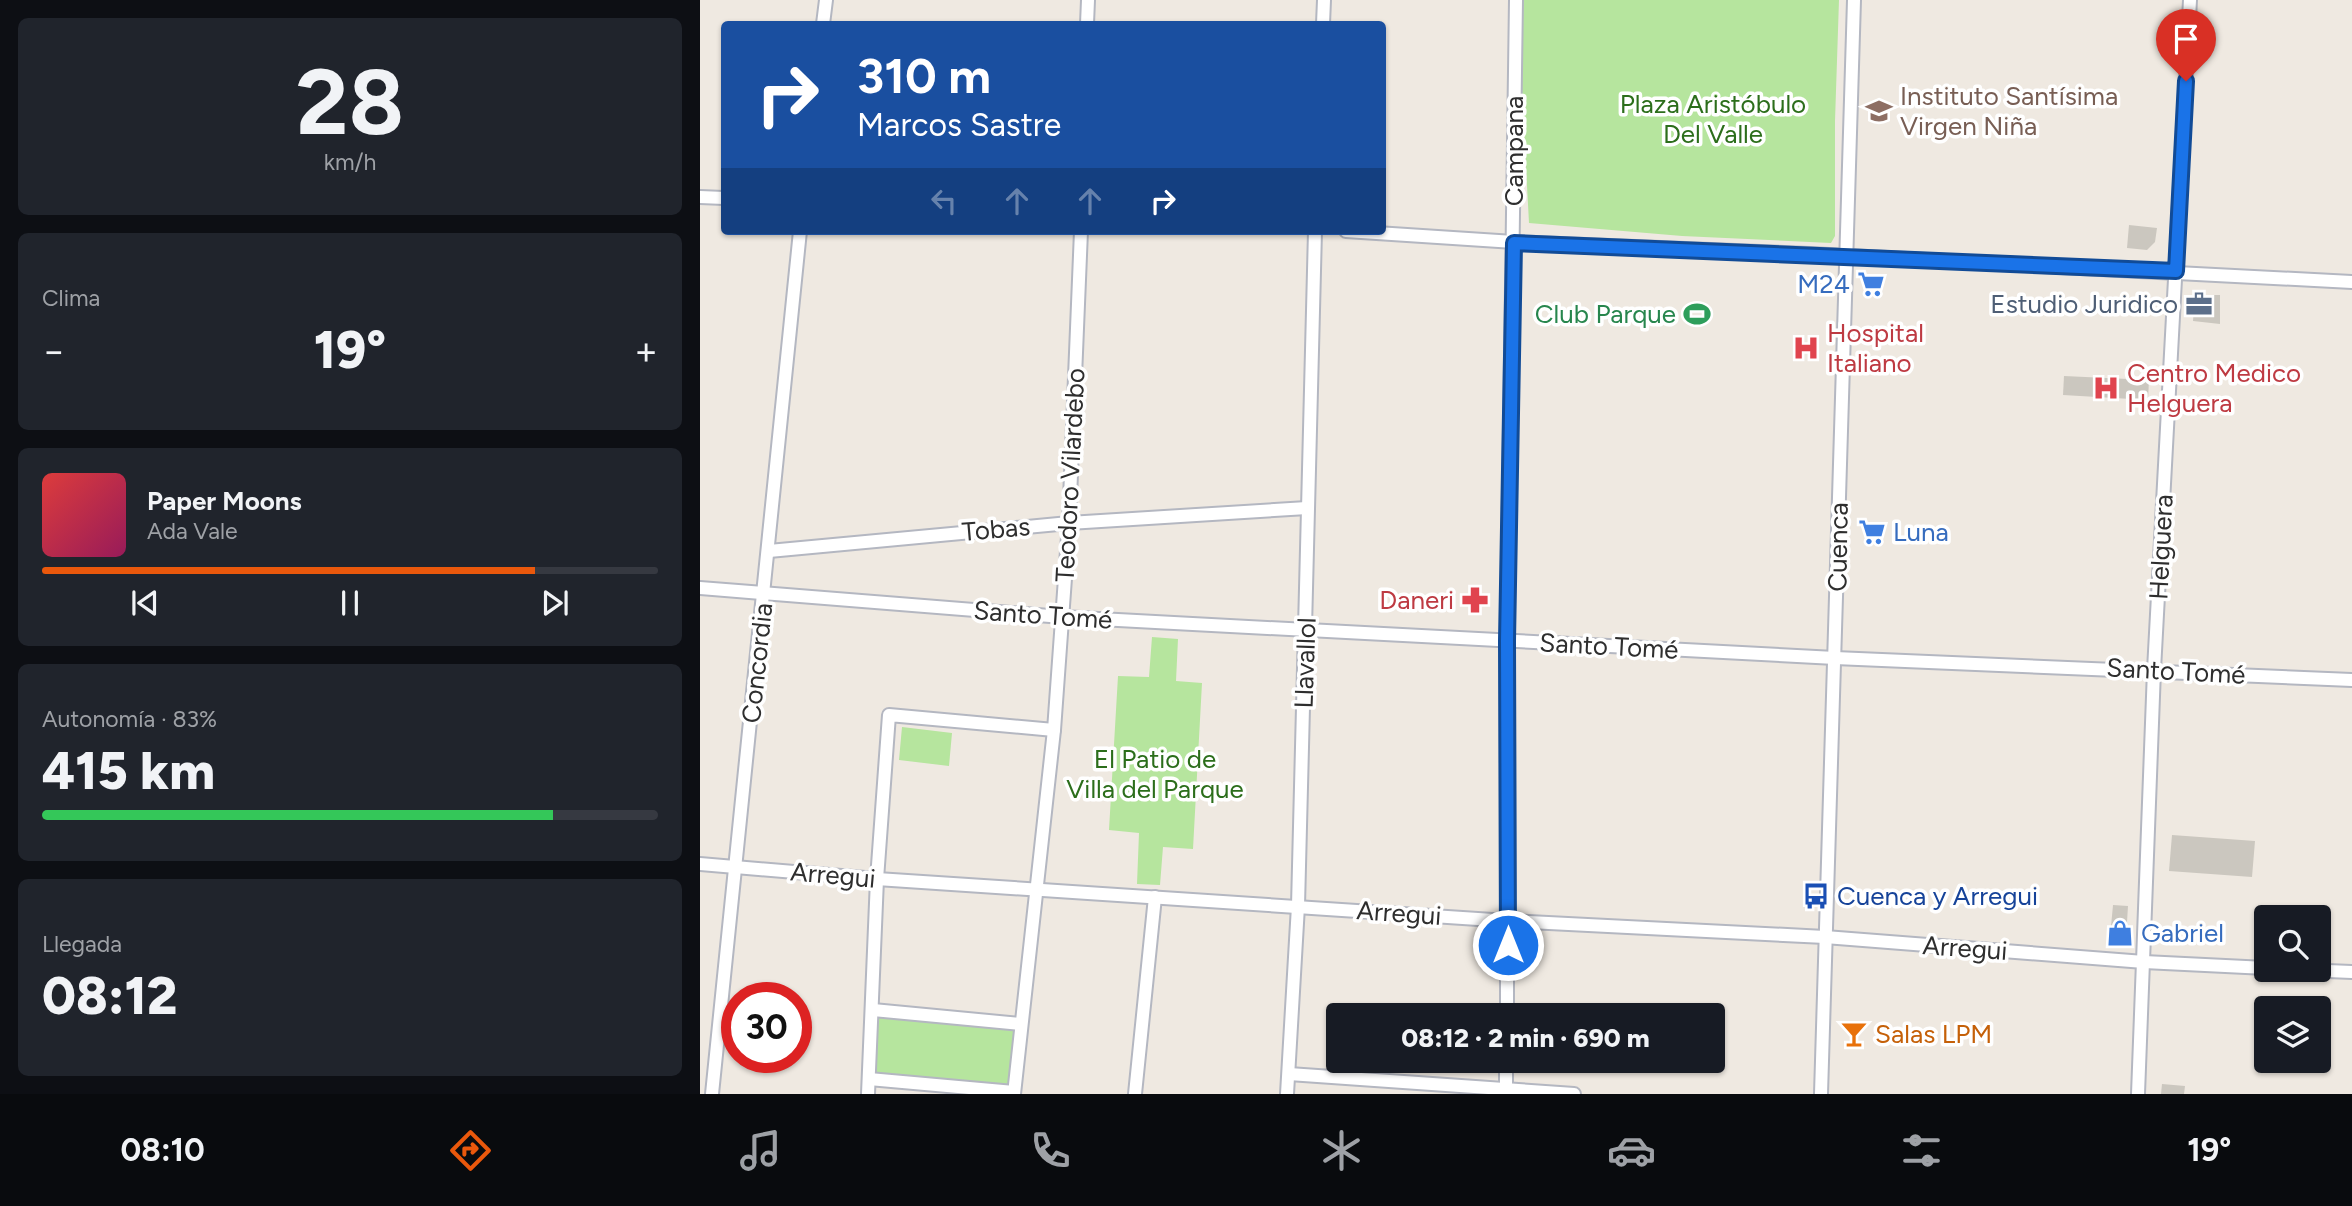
<!DOCTYPE html>
<html lang="es">
<meta charset="utf-8">
<style>
body{margin:0;font-family:Figtree,sans-serif;background:#20242c;color:#f1f3f6;height:100vh;display:flex;flex-direction:column;font-size:26px;white-space:nowrap}
*{box-sizing:border-box;margin:0}
p{font-size:23px;color:#9ea1a6}
.icon{flex:none;width:38px;height:38px;fill:none;stroke:currentColor;stroke-width:2;stroke-linecap:round;stroke-linejoin:round}
.map{position:relative;flex:1;overflow:hidden}
.drawer{display:flex;flex-direction:column;gap:18px;padding:18px;background:#0d0f14;width:700px}
.drawer>*{flex:none}
.hud{position:absolute;left:21px;top:21px;width:665px;height:214px;border-radius:7px;box-shadow:0 2px 5px #0004;background:#1a4fa0;color:#fff;overflow:hidden}
.tools{position:absolute;left:1554px;top:905px;display:grid;gap:14px}
.tools a{display:grid;place-items:center;width:77px;height:77px;border-radius:7px;background:#171b24;box-shadow:0 2px 5px #0004;font-size:35px}
.speed{position:absolute;left:21px;top:982px;display:flex;gap:14px;font-size:35px;font-weight:700;text-align:center}
.speed>*{display:grid;place-content:center;width:91px;height:91px;border-radius:50%;background:#171b24;box-shadow:0 2px 5px #0004;line-height:1}
.speed .limit{border:10px solid #d22;background:#fff;color:#111}
.pin{position:absolute;display:grid;place-items:center;width:60px;height:60px;color:#fff;margin:-72px -30px;border-radius:50% 50% 50% 0;rotate:-45deg;box-shadow:0 0 7px #0007}
.pin .icon{rotate:45deg}
.me{position:absolute;width:77px;margin:-38px;rotate:0deg;stroke-linejoin:round;filter:drop-shadow(0 0 5px #0008)}
.turn{display:flex;align-items:center;gap:24px;height:147px;padding:0 21px;font-size:32px}
.turn .icon{width:91px;height:91px;stroke-width:2.5}
.turn b{display:block;font-size:49px;line-height:60px}
.lanes{display:flex;align-items:center;height:66px;padding:0 21px;background:#0003;justify-content:center;gap:35px;direction:ltr}
.lanes .off{opacity:.35}
.big{font-size:52px;font-weight:800;line-height:1.1}
.drawer .card{flex:1;display:flex;flex-direction:column;justify-content:center;gap:10px;min-width:0;padding:0 24px;border-radius:10px;background:#20242c}
.drawer .dial{align-items:center;gap:0}
.dial b{font-size:91px;line-height:1}
.song{display:flex;align-items:center;gap:21px}
.cover{width:84px;height:84px;border-radius:10px;background:linear-gradient(135deg,hsl(0 70% 55%),hsl(330 70% 35%))}
.played{height:7px;border-radius:4px;background:linear-gradient(90deg,#ea580c 80%,#363941 80%)}
.keys{display:flex;justify-content:space-around;direction:ltr}
.heat{display:flex;justify-content:space-between;align-items:center;font-size:38px;direction:ltr}
.charge{height:10px;border-radius:5px;background:linear-gradient(90deg,#34c759 83%,#363941 0)}
.trip{position:absolute;left:626px;top:1003px;width:399px;height:70px;border-radius:7px;background:#171b24;box-shadow:0 2px 5px #0004;font-weight:800;line-height:70px;text-align:center}
.tab-bar{display:flex;height:112px;justify-content:space-around;align-items:center;background:#090b0e;color:#9ea1a6}
.tab-bar .icon{width:49px;height:49px}
.tab-bar .on{color:#ea580c}
.tab-bar b{font-size:32px;color:#f1f3f6}
main{display:flex;flex:1;min-height:0}
.map>svg:first-child{display:block}
</style>
<main>
<section class="drawer">
<div class="card dial"><b>28</b><p>km/h</p></div>
<div class="card"><p>Clima</p>
<div class="heat"><a>−</a><b class="big">19°</b><a>+</a></div>
</div>
<div class="card">
<div class="song"><i class="cover"></i><div><b>Paper Moons</b><p>Ada Vale</p></div></div>
<div class="played"></div>
<div class="keys"><svg class="icon" aria-label="previous" viewBox="0 0 24 24"><path d="M18 5L8 12l10 7zM5 5v14"/></svg><svg class="icon" aria-label="pause" viewBox="0 0 24 24"><path d="M8 5v14M16 5v14"/></svg><svg class="icon" aria-label="next" viewBox="0 0 24 24"><path d="M6 5l10 7-10 7zM19 5v14"/></svg></div>
</div>
<div class="card"><p>Autonomía · 83%</p><b class="big">415 km</b><div class="charge"></div></div>
<div class="card"><p>Llegada</p><b class="big">08:12</b></div>
</section>
<div class="map">
<svg width="1652" height="1094" viewBox="0 0 1652 1094">
<rect width="100%" height="100%" fill="#efe9e1"/>
<g fill="#b6e59e">
<path d="M 822,0 L 1139,0 L 1135,121 L 1135,236 L 1131,243 L 982,236 L 829,223 L 822,92 Z"/>
<path d="M 452,637 L 478,639 L 476,681 L 502,683 L 493,849 L 463,847 L 460,885 L 437,884 L 439,833 L 409,830 L 418,676 L 449,677 Z"/>
<path d="M 202,727 L 252,733 L 249,766 L 199,760 Z"/>
<path d="M 173,1010 L 321,1024 L 314,1092 L 169,1079 Z"/>
</g>
<g fill="#cbc7bf">
<path d="M 1429,225 L 1457,228 L 1455,242 L 1447,250 L 1427,248 Z"/>
<path d="M 1495,295 L 1520,295 L 1520,324 L 1493,321 Z"/>
<path d="M 1364,376 L 1449,380 L 1448,400 L 1363,395 Z"/>
<path d="M 1472,835 L 1555,841 L 1552,877 L 1469,871 Z"/>
<path d="M 1413,905 L 1428,906 L 1426,938 L 1410,937 Z"/>
<path d="M 1462,1084 L 1485,1086 L 1484,1094 L 1461,1094 Z"/>
</g>
<g fill="none" stroke-linecap="round" stroke-linejoin="round">
<g stroke="#b4b7c1" stroke-width="16">
<g id="minor">
<path d="M 123,24 L 126,0"/>
<path d="M 387,24 L 388,0"/>
<path d="M 623,24 L 624,0"/>
<path d="M 0,197 L 24,198"/>
<path d="M 646,231 L 814,242 L 1110,254 L 1652,282"/>
<path d="M 69,551 L 369,523 L 607,508"/>
<path d="M 0,588 L 362,617 L 1135,658 L 1652,680"/>
<path d="M 0,864 L 177,879 L 808,921 L 1125,937 L 1444,962 L 1566,968"/>
<path d="M 1603,970 L 1652,972"/>
<path d="M 173,1010 L 321,1024"/>
<path d="M 807,1015 L 807,641 L 816,0"/>
<path d="M 589,1074 L 874,1094"/>
<path d="M 169,1079 L 314,1092"/>
<path d="M 12,1094 L 100,231"/>
<path d="M 168,1094 L 177,879 L 189,715 L 354,730"/>
<path d="M 314,1094 L 354,730 L 369,523 L 381,231"/>
<path d="M 435,1094 L 455,897"/>
<path d="M 587,1094 L 598,906 L 615,231"/>
<path d="M 806,1094 L 806,1060"/>
<path d="M 1121,1094 L 1154,0"/>
<path d="M 1438,1094 L 1454,670 L 1490,0"/>
</g>
</g>
<use href="#minor" stroke="#fff" stroke-width="12"/>
</g>
<g fill="none" stroke-linecap="round" stroke-linejoin="round">
<g stroke="#114b97" stroke-width="18">
<path id="route" d="M 808,945 L 807,641 L 814,243 L 1476,271 L 1486,81"/>
</g>
<use href="#route" stroke="#1a73e8" stroke-width="12"/>
</g>
<defs>
<g id="school-bare" transform="scale(2.1)"><path d="M0-5L7-2L0 1L-7-2ZM-4 1L0 2.5L4 1V4Q0 6-4 4Z" fill="#8d6e63" stroke="#fff" stroke-width="2.5" paint-order="stroke"/></g>
<g id="supermarket-bare" transform="scale(2.1)"><path d="M-6-5.5h2.5l.6 2H6L4.5 2H-2.5L-4.4-4H-6ZM-1.5 3.2a1.3 1.3 0 1 0 .1 0ZM3 3.2a1.3 1.3 0 1 0 .1 0Z" fill="#3f7fe0" stroke="#fff" stroke-width="2.5" paint-order="stroke"/></g>
<g id="office-bare" transform="scale(2.1)"><path d="M-6-3h4V-5.5h4V-3h4V5H-6ZM-1-4.5V-3h2v-1.5ZM-6 0V1H6V0Z" fill="#5c6f8a" stroke="#fff" stroke-width="2.5" paint-order="stroke"/></g>
<g id="stadium-bare" transform="scale(2.1)"><path d="M0-5a6.5 5 0 1 0 0 10a6.5 5 0 1 0 0-10ZM-3.5-1.8h7v3.6h-7Z" fill="#2e9e5b" stroke="#fff" stroke-width="2.5" paint-order="stroke"/></g>
<g id="hospital-bare" transform="scale(2.1)"><path d="M-5-5h3v3.5h4V-5h3V5h-3V1.5h-4V5h-3Z" fill="#e0444e" stroke="#fff" stroke-width="2.5" paint-order="stroke"/></g>
<g id="pharmacy-bare" transform="scale(2.1)"><path d="M-2-6h4v4h4v4h-4v4h-4v-4h-4v-4h4Z" fill="#e0444e" stroke="#fff" stroke-width="2.5" paint-order="stroke"/></g>
<g id="bus-bare" transform="scale(2.1)"><path d="M-5-6H5V4H4V6H2V4H-2V6H-4V4H-5ZM-3.5-4V0h7V-4ZM-3.5 1.2v1.5H-2V1.2ZM2 1.2v1.5H3.5V1.2Z" fill="#1a4fb4" stroke="#fff" stroke-width="2.5" paint-order="stroke"/></g>
<g id="shop-bare" transform="scale(2.1)"><path d="M-5-2.5h2.3a2.7 3.5 0 0 1 5.4 0H5L5.5 6h-11ZM-1.5-2.5h3a1.5 2.3 0 0 0-3 0Z" fill="#3f7fe0" stroke="#fff" stroke-width="2.5" paint-order="stroke"/></g>
<g id="bar-bare" transform="scale(2.1)"><path d="M-6-5H6L.8 .8V4.5H3.5V6h-7V4.5H-.8V.8Z" fill="#e8710a" stroke="#fff" stroke-width="2.5" paint-order="stroke"/></g>
</defs>
<g fill-rule="evenodd">
<use href="#school-bare" x="1179" y="111"/>
<use href="#supermarket-bare" x="1171" y="284"/>
<use href="#office-bare" x="1499" y="304"/>
<use href="#stadium-bare" x="997" y="314"/>
<use href="#hospital-bare" x="1106" y="348"/>
<use href="#hospital-bare" x="1406" y="388"/>
<use href="#supermarket-bare" x="1172" y="532"/>
<use href="#pharmacy-bare" x="775" y="600"/>
<use href="#bus-bare" x="1116" y="896"/>
<use href="#shop-bare" x="1420" y="933"/>
<use href="#bar-bare" x="1154" y="1034"/>
</g>
<g text-anchor="middle" stroke-width="7" stroke-linejoin="round" paint-order="stroke">
<g font-size="26" fill="#785e54" stroke="#fff" text-anchor="start">
<text x="1200" y="105">Instituto Santísima<tspan x="1200" dy="30">Virgen Niña</tspan></text>
</g>
<g font-size="26" fill="#2c6e1b" stroke="#fff">
<text x="1013" y="113">Plaza Aristóbulo<tspan x="1013" dy="30">Del Valle</tspan></text>
<text x="455" y="768">El Patio de<tspan x="455" dy="30">Villa del Parque</tspan></text>
</g>
<g font-size="26" fill="#2e2e2e" stroke="#fff">
<text transform="translate(814 151) rotate(-90)" y="9">Campana</text>
<text transform="translate(370 475) rotate(-87)" y="9">Teodoro Vilardebo</text>
<text transform="translate(296 529) rotate(-5)" y="9">Tobas</text>
<text transform="translate(1138 547) rotate(-89)" y="9">Cuenca</text>
<text transform="translate(1461 547) rotate(-87)" y="9">Helguera</text>
<text transform="translate(343 615) rotate(4)" y="9">Santo Tomé</text>
<text transform="translate(909 646) rotate(3)" y="9">Santo Tomé</text>
<text transform="translate(57 663) rotate(-84)" y="9">Concordia</text>
<text transform="translate(605 663) rotate(-88)" y="9">Llavallol</text>
<text transform="translate(1476 671) rotate(3)" y="9">Santo Tomé</text>
<text transform="translate(133 875) rotate(5)" y="9">Arregui</text>
<text transform="translate(699 913) rotate(4)" y="9">Arregui</text>
<text transform="translate(1265 948) rotate(4)" y="9">Arregui</text>
</g>
<g font-size="26" fill="#366cbe" stroke="#fff" text-anchor="start">
<text x="1150" y="293" text-anchor="end">M24</text>
<text x="1193" y="541">Luna</text>
<text x="1441" y="942">Gabriel</text>
</g>
<g font-size="26" fill="#4e5e75" stroke="#fff" text-anchor="end">
<text x="1478" y="313">Estudio Juridico</text>
</g>
<g font-size="26" fill="#27864d" stroke="#fff" text-anchor="end">
<text x="976" y="323">Club Parque</text>
</g>
<g font-size="26" fill="#be3a42" stroke="#fff" text-anchor="start">
<text x="1127" y="342">Hospital<tspan x="1127" dy="30">Italiano</tspan></text>
<text x="1427" y="382">Centro Medico<tspan x="1427" dy="30">Helguera</tspan></text>
<text x="754" y="609" text-anchor="end">Daneri</text>
</g>
<g font-size="26" fill="#164399" stroke="#fff" text-anchor="start">
<text x="1137" y="905">Cuenca y Arregui</text>
</g>
<g font-size="26" fill="#c56008" stroke="#fff" text-anchor="start">
<text x="1175" y="1043">Salas LPM</text>
</g>
</g>
</svg>
<div class="tools">
<a><svg class="icon" aria-label="search" viewBox="0 0 24 24"><circle cx="10" cy="10" r="6"/><path d="M15 15l6 6"/></svg></a>
<a><svg class="icon" aria-label="layers" viewBox="0 0 24 24"><path d="M12 4l9 5-9 5-9-5zM3 14l9 5 9-5"/></svg></a>
</div>
<div class="speed"><div class="limit">30</div></div>
<div class="pin" style="left:1486px;top:81px;background:#d93025"><svg class="icon" aria-label="arrive" viewBox="0 0 24 24"><path d="M6 21V4h12l-3 4 3 4H6"/></svg></div>
<svg class="me" style="left:808px;top:945px" viewBox="-20 -20 40 40"><circle r="17" fill="#1a73e8" stroke="#fff" stroke-width="3"/><path d="M0-11L8 9 0 5-8 9z" fill="#fff"/></svg>
<div class="trip">08:12 · 2 min · 690 m</div>
<div class="hud">
<div class="turn"><svg class="icon" aria-label="right" viewBox="0 0 24 24"><path d="M7 20v-9h11M14 6l5 5-5 5"/></svg><div><b>310 m</b>Marcos Sastre</div></div>
<div class="lanes"><svg class="icon off" aria-label="left" viewBox="0 0 24 24"><path d="M17 20v-9H6M10 6l-5 5 5 5"/></svg><svg class="icon off" aria-label="ahead" viewBox="0 0 24 24"><path d="M12 20V5M6 11l6-6 6 6"/></svg><svg class="icon off" aria-label="ahead" viewBox="0 0 24 24"><path d="M12 20V5M6 11l6-6 6 6"/></svg><svg class="icon" aria-label="right" viewBox="0 0 24 24"><path d="M7 20v-9h11M14 6l5 5-5 5"/></svg></div>
</div>
</div>
</main>
<nav class="tab-bar">
<b>08:10</b>
<svg class="icon on" aria-label="directions" viewBox="0 0 24 24"><path d="M12 3l9 9-9 9-9-9zM9 14v-3h6M13 9l2 2-2 2"/></svg>
<svg class="icon" aria-label="music" viewBox="0 0 24 24"><path d="M9 18V5l10-2v13"/><circle cx="6" cy="18" r="3"/><circle cx="16" cy="16" r="3"/></svg>
<svg class="icon" aria-label="phone" viewBox="0 0 24 24"><path d="M5 4h4l2 5-3 2q2 4 5 5l2-3 5 2v4C11 20 4 13 5 4z"/></svg>
<svg class="icon" aria-label="climate" viewBox="0 0 24 24"><path d="M12 3v18M4 7l16 10M4 17L20 7"/></svg>
<svg class="icon" aria-label="car" viewBox="0 0 24 24"><path d="M5 17H2v-5l4-1 3-4h7l3 4 3 1v5h-3M9 17h6M6 11h13"/><circle cx="7" cy="17" r="2"/><circle cx="17" cy="17" r="2"/></svg>
<svg class="icon" aria-label="filters" viewBox="0 0 24 24"><path d="M4 7h16M4 17h16"/><circle cx="9" cy="7" r="2"/><circle cx="15" cy="17" r="2"/></svg>
<b>19°</b>
</nav>
